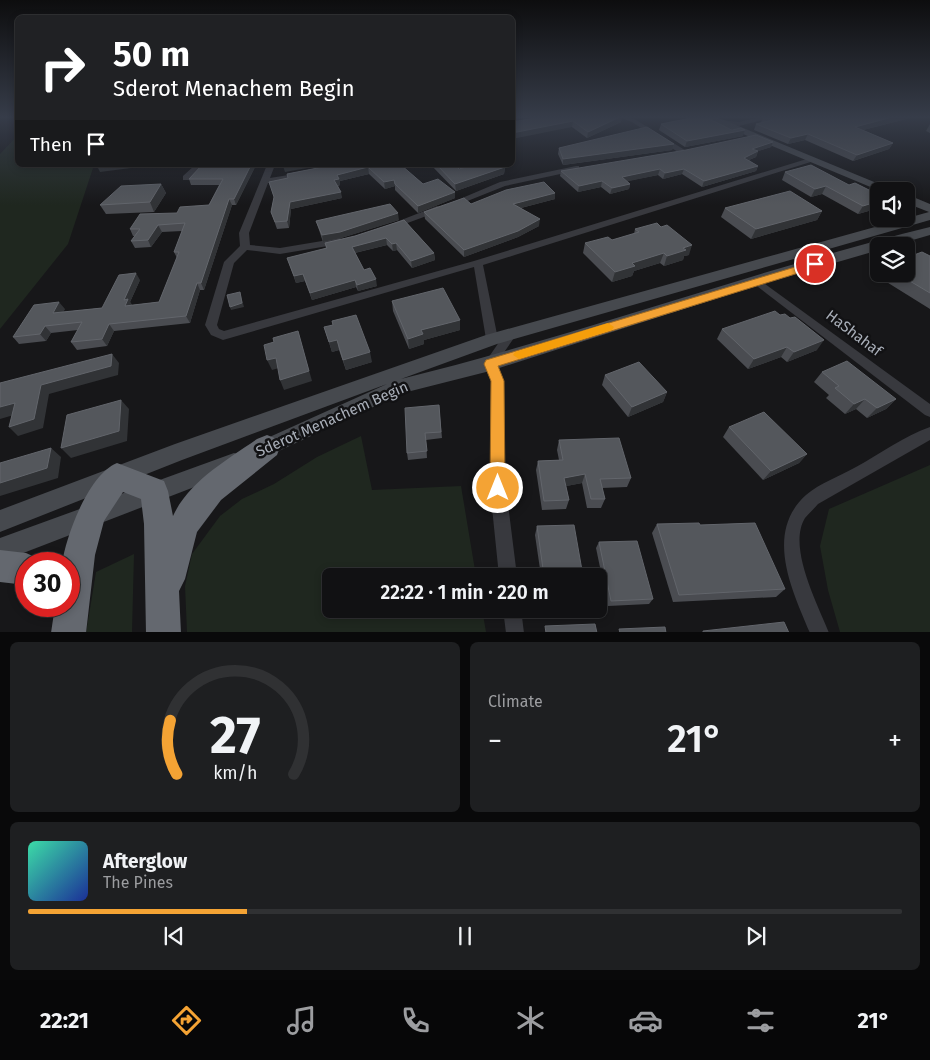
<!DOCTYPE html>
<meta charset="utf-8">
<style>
body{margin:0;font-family:"Fira Sans",sans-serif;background:#1e1f21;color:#f1f3f6;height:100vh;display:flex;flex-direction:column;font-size:19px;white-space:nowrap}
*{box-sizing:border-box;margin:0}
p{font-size:16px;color:#9c9da0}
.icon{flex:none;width:28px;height:28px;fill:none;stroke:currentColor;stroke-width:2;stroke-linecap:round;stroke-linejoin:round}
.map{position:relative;height:632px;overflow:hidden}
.sheet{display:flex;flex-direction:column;gap:10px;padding:10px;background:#09090a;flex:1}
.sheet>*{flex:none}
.top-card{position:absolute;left:15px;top:15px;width:500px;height:152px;border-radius:8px;box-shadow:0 2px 8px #0003,0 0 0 1px #303133;background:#202124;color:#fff;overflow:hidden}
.fabs{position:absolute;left:870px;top:182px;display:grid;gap:10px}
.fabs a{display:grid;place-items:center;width:45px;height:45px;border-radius:8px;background:#111113;box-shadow:0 2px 8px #0003,0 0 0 1px #303133;font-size:25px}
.speed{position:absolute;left:15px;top:552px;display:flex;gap:10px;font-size:25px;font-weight:700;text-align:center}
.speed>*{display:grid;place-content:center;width:65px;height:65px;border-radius:50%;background:#111113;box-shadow:0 2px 8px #0003,0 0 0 1px #303133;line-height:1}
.speed .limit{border:8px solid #d22;background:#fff;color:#111}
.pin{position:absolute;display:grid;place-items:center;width:42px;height:42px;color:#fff;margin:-21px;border:2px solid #fff;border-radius:50%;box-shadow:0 1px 5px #0007}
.me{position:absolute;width:55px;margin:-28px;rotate:0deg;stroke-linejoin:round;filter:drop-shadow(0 0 4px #0008)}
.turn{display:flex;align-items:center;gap:18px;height:105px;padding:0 15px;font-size:22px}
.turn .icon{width:65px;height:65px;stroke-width:2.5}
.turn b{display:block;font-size:35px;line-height:42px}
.then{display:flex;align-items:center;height:48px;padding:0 15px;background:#0003;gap:10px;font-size:19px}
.big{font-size:38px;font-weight:600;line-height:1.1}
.sheet .card{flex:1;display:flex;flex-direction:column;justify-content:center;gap:8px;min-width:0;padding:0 18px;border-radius:8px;background:#1e1f21}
.sheet .dial{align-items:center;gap:0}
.dial svg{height:130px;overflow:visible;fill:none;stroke:#303133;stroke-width:7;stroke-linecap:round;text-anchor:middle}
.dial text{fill:#f1f3f6;stroke:none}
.song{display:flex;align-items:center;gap:15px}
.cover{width:60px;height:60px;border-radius:8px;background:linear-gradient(135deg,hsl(160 70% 55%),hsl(230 70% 35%))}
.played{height:5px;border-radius:2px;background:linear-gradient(90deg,#f4a334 25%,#303133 25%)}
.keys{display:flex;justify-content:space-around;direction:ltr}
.heat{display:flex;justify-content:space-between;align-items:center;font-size:28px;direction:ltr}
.sheet .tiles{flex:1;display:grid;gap:10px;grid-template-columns:1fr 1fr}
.card:last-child{grid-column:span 2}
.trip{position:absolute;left:322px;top:568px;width:285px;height:50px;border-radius:8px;background:#111113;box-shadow:0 2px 8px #0003,0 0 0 1px #303133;font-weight:600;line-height:50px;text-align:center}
.tab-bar{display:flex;height:80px;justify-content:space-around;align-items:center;background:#070708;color:#9c9da0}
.tab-bar .icon{width:35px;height:35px}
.tab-bar .on{color:#f4a334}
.tab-bar b{font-size:22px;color:#f1f3f6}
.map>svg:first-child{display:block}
</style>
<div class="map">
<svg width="930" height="633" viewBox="0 0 930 633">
<rect width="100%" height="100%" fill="#171719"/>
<g fill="#1f271f">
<path d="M 17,136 L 18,165 L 94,165 L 68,244 L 0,329 L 0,154 Z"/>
<path d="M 361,436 L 372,490 L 461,486 L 476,576 L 331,576 L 331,609 L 482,609 L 486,632 L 187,632 L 185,586 L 192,554 L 220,516 L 242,499 L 274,484 L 317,457 Z"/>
<path d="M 930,465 L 930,632 L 840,632 L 828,590 L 820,546 L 829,509 Z"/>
<path d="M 134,554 L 132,632 L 86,633 L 96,572 Z"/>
</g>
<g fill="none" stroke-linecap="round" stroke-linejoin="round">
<g fill="#38393e" fill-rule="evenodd">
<path d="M 616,116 L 627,116 L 636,120 L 688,152 L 681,154 L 632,122 Z"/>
<path d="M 764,116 L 777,116 L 739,126 L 717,122 L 720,120 L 739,122 Z"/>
<path d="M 810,158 L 817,160 L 483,265 L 498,339 L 496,342 L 488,342 L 486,339 L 474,267 L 223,340 L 211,335 L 205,325 L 224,262 L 240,246 L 239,233 L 267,165 L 275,165 L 270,178 L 301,173 L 305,175 L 301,177 L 268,183 L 249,233 L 250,245 L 280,248 L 340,238 L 345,241 L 340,244 L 280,254 L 247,250 L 234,263 L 217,325 L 219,329 L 224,331 L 474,261 Z"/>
<path d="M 195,165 L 204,165 L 189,180 L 183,180 L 183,176 Z"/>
<path d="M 576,166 L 579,166 L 579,170 L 505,186 L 455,206 L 449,206 L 448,204 L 500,182 Z"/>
<path d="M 437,206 L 440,207 L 440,211 L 394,228 L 388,228 L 386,226 Z"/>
<path d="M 757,278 L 930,404 L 930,417 L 925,415 L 753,283 L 752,281 Z"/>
<path d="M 510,331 L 514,332 L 516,335 L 496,364 L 503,381 L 506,488 L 517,576 L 499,576 L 490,488 L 491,381 L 484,364 L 506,332 Z"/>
<path d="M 930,427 L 930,440 L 818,504 C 814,509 809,513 805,518 C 787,547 818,605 829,633 L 810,633 C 792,590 764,533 806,495 C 820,483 840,476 856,467 C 880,454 904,436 930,427 Z"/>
<path d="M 503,609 L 521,609 L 524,633 L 506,633 Z"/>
</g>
<g fill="#46494e" fill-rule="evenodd">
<path d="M 700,116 L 714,116 L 896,191 L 880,191 Z"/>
<path d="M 906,194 L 930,204 L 930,220 L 497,344 L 401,379 C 579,335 752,271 930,227 L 930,235 L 892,246 L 879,246 L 879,250 L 762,284 L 490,371 L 403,393 L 266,457 L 259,460 L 252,457 L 249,451 L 252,445 L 387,384 L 182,460 L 0,532 L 0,510 L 175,444 L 486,335 L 929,212 L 906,203 Z"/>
<path d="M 234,453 L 241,455 L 245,462 L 241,469 L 0,562 L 0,538 Z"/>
</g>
<g fill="#64686f" fill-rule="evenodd">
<path d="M 267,435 L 277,439 L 280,447 L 277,455 L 221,500 L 197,532 L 185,579 L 179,591 L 181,633 L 146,633 L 144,524 L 141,499 L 123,492 L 104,521 L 95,555 L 86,633 L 51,633 L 55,606 L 69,606 L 69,564 L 62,564 C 66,535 89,474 117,463 L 164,481 L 168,491 L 173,516 C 189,481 227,460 257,439 Z"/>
<path d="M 0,550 L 26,553 L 37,558 L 40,564 L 26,564 L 26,585 L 0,582 Z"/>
</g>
</g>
<g fill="#4a4c51">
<path d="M 622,116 L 621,122 L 587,138 L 572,127 L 512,122 Z"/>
<path d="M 764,116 L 910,118 L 863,130 L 893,143 L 889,149 L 853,161 L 805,140 L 788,144 L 754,130 L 756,124 L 762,123 L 761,122 Z"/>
<path d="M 661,124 L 732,130 L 743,136 L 685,147 L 659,130 Z"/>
<path d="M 930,124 L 930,133 L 926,131 Z"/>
<path d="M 773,142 L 771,147 L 758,151 L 756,157 L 749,160 L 758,166 L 756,171 L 702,187 L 682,174 L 663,179 L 658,175 L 627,181 L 630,184 L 629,189 L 610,194 L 601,187 L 578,192 L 560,176 L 561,171 Z"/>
<path d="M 674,144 L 672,150 L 563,165 L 558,154 L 559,148 Z"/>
<path d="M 256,165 L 236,205 L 232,205 L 204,290 L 200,290 L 190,323 L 114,331 L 107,346 L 77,350 L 71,342 L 78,330 L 51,333 L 46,341 L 19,344 L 13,337 L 65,309 L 63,312 L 102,308 L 140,280 L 130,302 L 132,305 L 159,302 L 177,258 L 174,252 L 182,231 L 162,232 L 151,247 L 135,248 L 131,241 L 135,236 L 133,236 L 130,229 L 177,213 L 209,205 L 219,185 L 191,185 L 189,179 Z"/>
<path d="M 333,165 L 414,165 L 404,168 L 423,184 L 455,198 L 418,213 L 395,190 L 395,186 L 385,189 L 369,174 L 340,181 L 340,185 L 338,186 L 342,198 L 291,209 L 289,228 L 277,229 L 271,212 L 274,197 L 269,182 L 288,178 L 287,174 Z"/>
<path d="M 431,165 L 455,165 L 459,169 L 505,167 L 504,174 L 456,191 Z"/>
<path d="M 785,172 L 849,185 L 879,195 L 879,208 L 858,214 L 822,194 L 811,197 L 782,180 Z"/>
<path d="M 161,184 L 166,193 L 154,212 L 106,214 L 100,205 Z"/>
<path d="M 555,193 L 555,199 L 521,208 L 539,226 L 518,237 L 464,257 L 425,219 L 424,212 L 471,204 Z"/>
<path d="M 725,208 L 822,211 L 817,220 L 751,239 L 721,217 Z"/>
<path d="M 399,220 L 341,238 L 323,242 L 316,221 Z"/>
<path d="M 404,220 L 434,253 L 435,260 L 412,268 L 397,250 L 393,251 L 387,245 L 355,253 L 364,270 L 377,286 L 358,291 L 356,287 L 312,300 L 305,281 L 296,283 L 287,258 L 326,249 L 325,243 L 355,236 Z"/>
<path d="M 635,229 L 689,255 L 684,256 L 683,260 L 664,266 L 660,263 L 634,271 L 632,276 L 612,282 L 583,253 L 585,243 L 612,240 L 634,234 Z"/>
<path d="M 930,256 L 930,309 L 877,276 L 879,273 L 906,274 Z"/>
<path d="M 392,301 L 460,320 L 460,330 L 424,340 L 424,344 L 409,349 L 393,311 Z"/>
<path d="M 324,327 L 372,362 L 346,370 L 339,350 L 332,352 Z"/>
<path d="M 722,329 L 817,350 L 787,362 L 781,357 L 748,369 L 717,339 Z"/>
<path d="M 822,372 L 896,399 L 886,409 L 867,418 L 856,409 L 845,414 L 826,398 L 829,395 L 814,382 Z"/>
<path d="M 605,375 L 667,392 L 663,402 L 628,417 L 602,385 Z"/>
<path d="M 439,405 L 442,438 L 426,440 L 427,458 L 408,460 L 407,453 Z"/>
<path d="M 729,427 L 807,454 L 799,463 L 763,480 L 723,437 Z"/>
<path d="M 559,440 L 631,478 L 627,487 L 602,488 L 605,499 L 601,508 L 587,508 L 582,483 L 566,486 L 569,500 L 566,509 L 542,510 L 536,470 L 538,461 L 559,460 L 557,450 Z"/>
<path d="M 657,524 L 700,525 L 785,589 L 776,597 L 673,602 L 652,533 Z"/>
<path d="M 537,526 L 583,576 L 541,576 L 535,535 Z"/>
<path d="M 599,542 L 653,599 L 649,604 L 608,606 L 596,548 Z"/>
</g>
<g fill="#313336">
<path d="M 512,116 L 542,116 L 512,120 Z"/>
<path d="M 622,116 L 621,122 L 587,138 L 588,132 Z"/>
<path d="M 896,116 L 911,116 L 910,118 L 851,133 L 855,127 Z"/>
<path d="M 573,121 L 572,127 L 512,139 L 512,133 Z"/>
<path d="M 745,130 L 743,136 L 685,147 L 687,141 Z"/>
<path d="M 808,134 L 805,140 L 788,144 L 791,138 Z"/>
<path d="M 773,142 L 771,147 L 750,154 L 752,149 Z"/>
<path d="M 893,143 L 889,149 L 853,161 L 857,155 Z"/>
<path d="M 674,144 L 672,150 L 563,165 L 563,159 Z"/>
<path d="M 758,151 L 756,157 L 742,163 L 744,158 Z"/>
<path d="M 104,165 L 133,165 L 131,168 L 100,172 L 97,166 Z"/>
<path d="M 251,165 L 256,165 L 236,205 L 234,199 Z"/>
<path d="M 288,165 L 324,165 L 285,172 L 283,166 Z"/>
<path d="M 398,165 L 414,165 L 399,169 Z"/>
<path d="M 758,166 L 756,171 L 702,187 L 704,181 Z"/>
<path d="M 368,167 L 369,174 L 340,181 L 340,185 L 336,186 L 334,180 L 337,175 Z"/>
<path d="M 505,167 L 504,174 L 456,191 L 455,184 Z"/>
<path d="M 660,169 L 658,175 L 620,183 L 622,177 Z"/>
<path d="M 684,169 L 682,174 L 663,179 L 665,173 Z"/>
<path d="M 394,180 L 395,186 L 385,189 L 384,182 Z"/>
<path d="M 602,181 L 601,187 L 578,192 L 579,186 Z"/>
<path d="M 161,184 L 166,193 L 154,212 L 150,202 Z"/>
<path d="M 630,184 L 629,189 L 610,194 L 612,188 Z"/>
<path d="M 826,186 L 822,194 L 811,197 L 815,189 Z"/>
<path d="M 341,192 L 342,198 L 291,209 L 289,228 L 287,221 L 290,202 Z"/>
<path d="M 455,192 L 455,198 L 418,213 L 418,206 Z"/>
<path d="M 555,193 L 555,199 L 513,210 L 513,204 Z"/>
<path d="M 229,199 L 232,205 L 204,290 L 201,283 Z"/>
<path d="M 879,201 L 879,208 L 858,214 L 863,206 Z"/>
<path d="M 822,211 L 817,220 L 751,239 L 756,229 Z"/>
<path d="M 398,213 L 399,220 L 341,238 L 323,242 L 322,235 Z"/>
<path d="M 540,219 L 539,226 L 518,237 L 464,257 L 464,250 Z"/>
<path d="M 158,225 L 162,232 L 151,247 L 148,240 Z"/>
<path d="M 386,238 L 387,245 L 354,253 L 352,247 Z"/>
<path d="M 396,243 L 397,250 L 393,251 L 392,244 Z"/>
<path d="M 692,245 L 689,255 L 684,256 L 683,260 L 664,266 L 667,256 L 683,248 Z"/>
<path d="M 434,253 L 435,260 L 412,268 L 411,261 Z"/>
<path d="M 664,253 L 660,263 L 634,271 L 632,276 L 612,282 L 615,272 L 632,263 Z"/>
<path d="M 136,273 L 140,280 L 130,302 L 133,306 L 125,306 L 124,300 Z"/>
<path d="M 303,274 L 305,281 L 296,283 L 294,276 Z"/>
<path d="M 376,279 L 377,286 L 358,291 L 357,285 Z"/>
<path d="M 355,280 L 356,287 L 312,300 L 310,293 Z"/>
<path d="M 197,283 L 200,290 L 190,323 L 186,316 Z"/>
<path d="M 240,292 L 244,307 L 231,310 L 230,307 Z"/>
<path d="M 59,302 L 65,309 L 58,320 L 53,313 Z"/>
<path d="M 460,320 L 460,330 L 424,340 L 424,344 L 409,349 L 408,339 L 421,330 Z"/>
<path d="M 109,324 L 114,331 L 107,346 L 102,339 Z"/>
<path d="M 45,326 L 51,333 L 46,341 L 40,334 Z"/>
<path d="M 298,331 L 312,381 L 284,390 L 280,380 Z"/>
<path d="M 337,340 L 339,350 L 332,352 L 329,342 Z"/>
<path d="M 824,340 L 817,350 L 787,362 L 794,352 Z"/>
<path d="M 787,347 L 781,357 L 748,369 L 754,359 Z"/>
<path d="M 370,352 L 372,362 L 346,370 L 343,360 Z"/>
<path d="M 112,354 L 119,363 L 118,375 L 49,394 L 43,428 L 18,436 L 9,427 L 41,385 Z"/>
<path d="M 276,358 L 279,368 L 272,370 L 267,360 Z"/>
<path d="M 667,392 L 663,402 L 628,417 L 632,407 Z"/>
<path d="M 865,399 L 856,409 L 845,414 L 854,404 Z"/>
<path d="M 896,399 L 886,409 L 867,418 L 877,408 Z"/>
<path d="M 121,400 L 129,409 L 127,441 L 71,458 L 61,448 Z"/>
<path d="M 15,403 L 24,412 L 0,419 L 0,407 Z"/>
<path d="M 51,448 L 61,457 L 58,478 L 0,496 L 0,483 Z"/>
<path d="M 807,454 L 799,463 L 763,480 L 771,471 Z"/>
<path d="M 585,474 L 582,483 L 562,487 L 564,478 Z"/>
</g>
<g fill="#54575c" stroke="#62656b">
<path d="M 547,116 L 622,116 L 588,132 L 573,121 L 512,133 L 512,122 Z"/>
<path d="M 701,116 L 703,116 L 732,130 L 741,128 L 745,130 L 687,141 L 661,124 Z"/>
<path d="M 764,116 L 896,116 L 855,127 L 893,143 L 857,155 L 808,134 L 791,138 L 756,124 L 773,120 Z"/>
<path d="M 647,127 L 674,144 L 563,159 L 559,148 Z"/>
<path d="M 756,135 L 773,142 L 752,149 L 758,151 L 744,158 L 758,166 L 704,181 L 684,169 L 665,173 L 660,169 L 622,177 L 630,184 L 612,188 L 602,181 L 579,186 L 561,171 L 686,150 Z"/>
<path d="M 202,165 L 251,165 L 234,199 L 229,199 L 201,283 L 197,283 L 186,316 L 109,324 L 102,339 L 71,342 L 82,322 L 45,326 L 40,334 L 13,337 L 34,305 L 59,302 L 53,313 L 102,308 L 119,275 L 136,273 L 124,300 L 128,299 L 125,306 L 159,302 L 179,252 L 174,252 L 185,223 L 158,225 L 148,240 L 131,241 L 140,229 L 130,229 L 140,214 L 177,213 L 180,207 L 209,205 L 223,179 L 189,179 Z"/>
<path d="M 333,165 L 401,165 L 423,184 L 438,179 L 455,192 L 418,206 L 395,184 L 394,180 L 384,182 L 368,167 L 337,175 L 339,179 L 334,180 L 341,192 L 290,202 L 287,221 L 275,222 L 271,212 L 274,197 L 269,182 L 288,178 L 287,174 Z"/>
<path d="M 437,165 L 455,165 L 459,169 L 473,165 L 504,165 L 505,167 L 455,184 Z"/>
<path d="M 811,165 L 849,185 L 855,183 L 879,195 L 879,201 L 863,206 L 826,186 L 815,189 L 785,172 Z"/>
<path d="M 544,182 L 555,193 L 513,204 L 540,219 L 518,231 L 464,250 L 424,212 L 464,198 L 471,204 L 506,190 Z"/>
<path d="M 161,184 L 150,202 L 100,205 L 121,186 Z"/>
<path d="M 790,191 L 822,211 L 756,229 L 725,208 Z"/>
<path d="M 390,204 L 398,213 L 340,232 L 322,235 L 316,221 Z"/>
<path d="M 404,220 L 434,253 L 411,261 L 396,243 L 392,244 L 386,238 L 352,247 L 364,270 L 370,268 L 376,279 L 357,285 L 355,280 L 310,293 L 303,274 L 294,276 L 287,258 L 327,248 L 325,243 L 355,236 Z"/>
<path d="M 657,223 L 661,227 L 667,225 L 692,245 L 683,248 L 686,250 L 667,256 L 664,253 L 632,263 L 635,266 L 615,272 L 585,243 L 608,237 L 612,240 L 639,232 L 635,229 Z"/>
<path d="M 922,252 L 930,256 L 930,293 L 898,274 L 906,274 L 906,258 Z"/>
<path d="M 443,288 L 460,320 L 421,330 L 423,334 L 408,339 L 392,301 Z"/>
<path d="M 240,292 L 242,303 L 230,307 L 227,295 Z"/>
<path d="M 775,311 L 780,315 L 785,314 L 790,318 L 795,317 L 824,340 L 794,352 L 787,347 L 754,359 L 722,329 Z"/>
<path d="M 356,315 L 370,352 L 343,360 L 337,340 L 329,342 L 324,327 L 333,325 L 332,321 Z"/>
<path d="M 298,331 L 309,371 L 280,380 L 276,358 L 267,360 L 264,345 L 274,342 L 273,338 Z"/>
<path d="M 112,354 L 111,366 L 41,385 L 34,419 L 9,427 L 15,403 L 0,407 L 0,383 Z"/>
<path d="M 847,361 L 896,399 L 877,408 L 865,399 L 854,404 L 835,388 L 839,386 L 822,372 Z"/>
<path d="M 639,362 L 667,392 L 632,407 L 605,375 Z"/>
<path d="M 121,400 L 119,431 L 61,448 L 67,415 Z"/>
<path d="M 439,405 L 441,432 L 425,433 L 427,451 L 407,453 L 405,408 Z"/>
<path d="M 764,412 L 807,454 L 771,471 L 729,427 Z"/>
<path d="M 619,438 L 631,478 L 600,479 L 605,499 L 591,499 L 585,474 L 564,478 L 569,500 L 544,501 L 538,461 L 563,460 L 559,440 Z"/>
<path d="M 51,448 L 47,468 L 0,483 L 0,463 Z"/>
<path d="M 699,523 L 700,525 L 755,523 L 785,589 L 679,595 L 657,524 Z"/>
<path d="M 574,525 L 583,576 L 544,576 L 537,526 Z"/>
<path d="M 637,541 L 653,599 L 611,601 L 599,542 Z"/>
<path d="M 784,622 L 789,633 L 703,633 L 703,631 Z"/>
<path d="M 595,624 L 597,633 L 546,633 L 545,626 Z"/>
<path d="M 665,627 L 666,633 L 620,633 L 619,629 Z"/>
</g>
<linearGradient id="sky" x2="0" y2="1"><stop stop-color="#0d0d0e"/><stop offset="0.57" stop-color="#363c49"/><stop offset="1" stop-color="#363c49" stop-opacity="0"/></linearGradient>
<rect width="930" height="205" fill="url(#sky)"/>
<path fill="#f4a334" stroke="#9f6a22" d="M 815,261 L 818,262 L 818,267 L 498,366 L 504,381 L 505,488 L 503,493 L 498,495 L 492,493 L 490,488 L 491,381 L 484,364 L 486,360 Z"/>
<path fill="#f59e0b" d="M 608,323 L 614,327 L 612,330 L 519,359 L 513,355 L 515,352 Z"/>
<g text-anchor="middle" stroke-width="5" stroke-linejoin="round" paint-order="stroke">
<g font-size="15" fill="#a9afb9" stroke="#121214">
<text transform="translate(854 333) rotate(37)" y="5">HaShahaf</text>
<text transform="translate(332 419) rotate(-24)" y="5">Sderot Menachem Begin</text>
</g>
</g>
</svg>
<div class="fabs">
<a><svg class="icon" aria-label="sound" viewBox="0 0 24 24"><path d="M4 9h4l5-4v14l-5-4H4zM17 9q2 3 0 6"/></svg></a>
<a><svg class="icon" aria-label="layers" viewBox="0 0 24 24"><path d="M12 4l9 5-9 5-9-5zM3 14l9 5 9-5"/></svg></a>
</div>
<div class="speed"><div class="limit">30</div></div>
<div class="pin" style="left:815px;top:264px;background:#d93025"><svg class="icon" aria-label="arrive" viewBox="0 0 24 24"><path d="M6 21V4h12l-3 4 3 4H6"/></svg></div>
<svg class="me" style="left:498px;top:488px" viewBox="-20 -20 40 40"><circle r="17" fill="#f4a334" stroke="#fff" stroke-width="3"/><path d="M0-11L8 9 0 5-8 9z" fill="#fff"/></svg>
<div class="trip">22:22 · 1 min · 220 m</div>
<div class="top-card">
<div class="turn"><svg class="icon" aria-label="right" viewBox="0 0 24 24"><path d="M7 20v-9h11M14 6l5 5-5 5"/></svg><div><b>50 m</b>Sderot Menachem Begin</div></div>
<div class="then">Then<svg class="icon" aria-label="arrive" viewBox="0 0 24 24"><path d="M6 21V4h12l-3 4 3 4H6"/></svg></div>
</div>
</div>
<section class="sheet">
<div class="tiles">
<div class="card dial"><svg viewBox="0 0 100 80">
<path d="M14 69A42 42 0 1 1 86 69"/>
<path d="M14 69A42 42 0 0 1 10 36" stroke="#f4a334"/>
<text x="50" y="56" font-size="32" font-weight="700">27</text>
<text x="50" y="72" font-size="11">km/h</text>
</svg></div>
<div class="card"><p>Climate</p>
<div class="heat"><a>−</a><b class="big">21°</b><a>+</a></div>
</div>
<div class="card">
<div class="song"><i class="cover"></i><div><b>Afterglow</b><p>The Pines</p></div></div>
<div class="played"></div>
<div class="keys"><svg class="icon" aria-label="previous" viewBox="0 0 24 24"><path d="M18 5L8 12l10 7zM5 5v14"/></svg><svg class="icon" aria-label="pause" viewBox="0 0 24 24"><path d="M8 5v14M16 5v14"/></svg><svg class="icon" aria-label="next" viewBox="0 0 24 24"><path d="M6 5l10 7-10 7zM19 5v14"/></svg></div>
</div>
</div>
</section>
<nav class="tab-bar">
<b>22:21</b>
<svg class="icon on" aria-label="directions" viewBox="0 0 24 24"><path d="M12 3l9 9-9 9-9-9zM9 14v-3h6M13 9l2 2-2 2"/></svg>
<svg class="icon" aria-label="music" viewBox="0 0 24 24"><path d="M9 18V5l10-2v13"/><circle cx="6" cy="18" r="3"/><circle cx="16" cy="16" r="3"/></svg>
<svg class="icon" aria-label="phone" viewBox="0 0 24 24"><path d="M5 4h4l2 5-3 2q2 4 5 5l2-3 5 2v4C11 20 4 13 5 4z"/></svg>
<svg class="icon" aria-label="climate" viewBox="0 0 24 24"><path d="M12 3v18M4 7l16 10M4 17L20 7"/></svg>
<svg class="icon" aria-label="car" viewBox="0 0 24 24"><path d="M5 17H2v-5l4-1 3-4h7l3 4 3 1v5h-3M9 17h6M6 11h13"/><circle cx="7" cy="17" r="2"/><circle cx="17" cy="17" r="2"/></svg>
<svg class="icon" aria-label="filters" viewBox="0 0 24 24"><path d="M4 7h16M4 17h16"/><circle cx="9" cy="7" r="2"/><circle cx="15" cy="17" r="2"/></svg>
<b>21°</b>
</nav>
